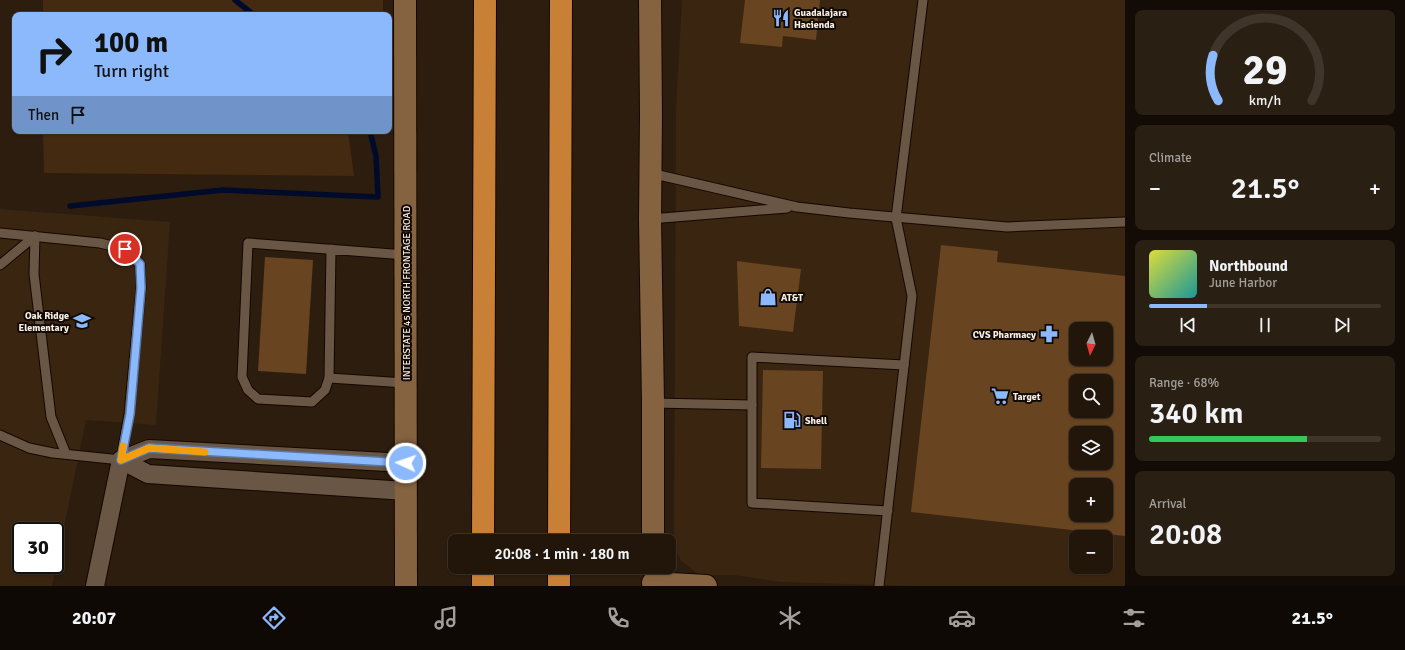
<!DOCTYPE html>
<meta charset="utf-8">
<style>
body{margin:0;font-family:Signika,sans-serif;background:#2a1f13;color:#f1f3f6;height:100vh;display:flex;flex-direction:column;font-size:15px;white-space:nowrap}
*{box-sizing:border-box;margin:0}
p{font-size:13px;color:#a29f9c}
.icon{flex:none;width:22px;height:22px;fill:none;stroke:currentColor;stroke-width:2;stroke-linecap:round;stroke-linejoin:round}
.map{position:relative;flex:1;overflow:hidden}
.details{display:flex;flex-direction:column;gap:10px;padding:10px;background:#130c06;width:280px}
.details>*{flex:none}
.hud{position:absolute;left:12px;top:12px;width:380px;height:122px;border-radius:8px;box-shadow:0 1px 3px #0004,0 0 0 1px #3f352b;background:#8cb9fc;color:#111;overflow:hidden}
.needle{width:26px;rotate:185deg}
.tools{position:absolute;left:1069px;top:322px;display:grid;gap:8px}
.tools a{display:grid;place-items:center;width:44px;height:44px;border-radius:8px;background:#22160a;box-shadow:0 1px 3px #0004,0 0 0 1px #3f352b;font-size:20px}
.speed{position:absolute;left:12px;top:522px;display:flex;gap:8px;font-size:20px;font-weight:700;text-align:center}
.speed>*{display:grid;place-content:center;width:52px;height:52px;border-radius:50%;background:#22160a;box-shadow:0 1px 3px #0004,0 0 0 1px #3f352b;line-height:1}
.speed .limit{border:2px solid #111;border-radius:6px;background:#fff;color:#111}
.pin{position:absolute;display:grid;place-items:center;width:34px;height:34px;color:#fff;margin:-17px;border:2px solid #fff;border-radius:50%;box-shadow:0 1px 4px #0007}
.me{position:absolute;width:44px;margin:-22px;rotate:273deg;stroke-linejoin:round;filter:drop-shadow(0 0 3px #0008)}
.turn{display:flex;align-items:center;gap:14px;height:84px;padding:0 16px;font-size:18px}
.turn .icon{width:52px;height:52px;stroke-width:2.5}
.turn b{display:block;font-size:28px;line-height:34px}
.then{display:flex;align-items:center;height:38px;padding:0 16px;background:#0003;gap:8px;font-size:15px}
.big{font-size:30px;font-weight:600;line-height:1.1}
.details .tile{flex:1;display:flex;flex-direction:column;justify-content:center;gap:6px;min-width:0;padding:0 14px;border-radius:8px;background:#2a1f13}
.details .dial{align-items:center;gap:0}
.dial svg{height:104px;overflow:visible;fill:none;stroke:#3f352b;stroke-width:7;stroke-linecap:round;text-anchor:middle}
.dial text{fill:#f1f3f6;stroke:none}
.song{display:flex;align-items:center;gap:12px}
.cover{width:48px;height:48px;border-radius:6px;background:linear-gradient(135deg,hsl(60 70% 55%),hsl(180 70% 35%))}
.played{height:4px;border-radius:2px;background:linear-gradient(90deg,#8cb9fc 25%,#3f352b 25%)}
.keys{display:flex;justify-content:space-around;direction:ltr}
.heat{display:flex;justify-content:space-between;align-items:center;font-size:22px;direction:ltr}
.charge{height:6px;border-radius:3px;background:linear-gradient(90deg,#34c759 68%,#3f352b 0)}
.trip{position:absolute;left:448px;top:534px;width:228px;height:40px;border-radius:8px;background:#22160a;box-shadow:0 1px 3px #0004,0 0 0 1px #3f352b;font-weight:600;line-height:40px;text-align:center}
.tab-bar{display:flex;height:64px;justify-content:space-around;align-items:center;background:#0e0904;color:#a29f9c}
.tab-bar .icon{width:28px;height:28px}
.tab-bar .current{color:#8cb9fc}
.tab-bar b{font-size:18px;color:#f1f3f6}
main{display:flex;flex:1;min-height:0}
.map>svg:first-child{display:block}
</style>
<main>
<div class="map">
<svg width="1125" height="586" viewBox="0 0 1125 586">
<rect width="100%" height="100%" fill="#2d1d0e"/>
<g fill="#3a2510" fill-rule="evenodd">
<path d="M 682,0 L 1125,0 L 1125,586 L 912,586 L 781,582 L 734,575 L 700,575 L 681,561 L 674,545 L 676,111 ZM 1076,329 L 1106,329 L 1106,359 L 1076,359 ZM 1076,381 L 1106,381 L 1106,411 L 1076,411 ZM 1076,433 L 1106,433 L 1106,463 L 1076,463 ZM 1076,485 L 1106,485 L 1106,515 L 1076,515 ZM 1076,537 L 1106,537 L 1106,567 L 1076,567 Z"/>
<path d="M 0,209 L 170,222 L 156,425 L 86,420 L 52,586 L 0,586 ZM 21,531 L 55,531 L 55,565 L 21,565 Z"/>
</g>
<g fill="#432a10">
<rect x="43" y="0" width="340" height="15"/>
<path d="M 43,131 L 348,131 L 354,176 L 44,173 Z"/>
</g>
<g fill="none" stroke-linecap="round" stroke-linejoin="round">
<g stroke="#000b2b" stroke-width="5.5">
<path d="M 235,0 L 254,15"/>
<path d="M 70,206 L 223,190 L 378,197 L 376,156 L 370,131"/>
</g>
</g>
<g fill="#684421" fill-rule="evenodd">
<path d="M 745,0 L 820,0 L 816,40 L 783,36 L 782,47 L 740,43 Z"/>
<path d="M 941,245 L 998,251 L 997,262 L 1125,276 L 1125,536 L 911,512 ZM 1076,329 L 1106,329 L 1106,359 L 1076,359 ZM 1076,381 L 1106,381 L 1106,411 L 1076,411 ZM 1076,433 L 1106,433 L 1106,463 L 1076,463 ZM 1076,485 L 1106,485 L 1106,515 L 1076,515 Z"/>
<path d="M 265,257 L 313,260 L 306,374 L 258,371 Z"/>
<path d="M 737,261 L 801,269 L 793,332 L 739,326 Z"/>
<path d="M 763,370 L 823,371 L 821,469 L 761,468 Z"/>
</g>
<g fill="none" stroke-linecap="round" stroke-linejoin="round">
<g stroke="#150700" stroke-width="11">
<g id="lane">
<path d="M 650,173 L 797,207 L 849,213 L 1007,227 L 1125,222"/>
<path d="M 650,219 L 787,208"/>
<path d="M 0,233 L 100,243 L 125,249 L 140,264 L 141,288 L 129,414 L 121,460 L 53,453 L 29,448 L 0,435"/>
<path d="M 35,236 L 34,274 L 51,417 L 66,454"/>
<path d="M 331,249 L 329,378 L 325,390 L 312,402 L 258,399 L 248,390 L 242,377 L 248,243 L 406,255"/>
<path d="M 0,265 L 35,236"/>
<path d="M 329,378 L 405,383"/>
<path d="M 653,403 L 752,405"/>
<path d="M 888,511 L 752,503 L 752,357 L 904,365"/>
<path d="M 879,586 L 912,296 L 896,218 L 923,0"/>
</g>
</g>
<g stroke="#150700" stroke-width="20">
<g id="street">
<path d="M 121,460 L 148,474 L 406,491"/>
<path d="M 121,460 L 149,449 L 406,463"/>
<path d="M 95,586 L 121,460"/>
</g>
</g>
<g stroke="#150700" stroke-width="24">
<g id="secondary">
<path d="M 405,0 L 406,586"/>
<path d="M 650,0 L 651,115 L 650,219 L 653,403 L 653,541"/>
<path d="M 653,583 L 706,586"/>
</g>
</g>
<g stroke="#150700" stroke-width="24">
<g id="highway">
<path d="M 483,541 L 485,0"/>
<path d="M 559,541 L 561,0"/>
<path d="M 483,586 L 483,567"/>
<path d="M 559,586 L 559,567"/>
</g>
</g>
<use href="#lane" stroke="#695645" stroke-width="9"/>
<use href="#street" stroke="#695645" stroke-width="18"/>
<use href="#secondary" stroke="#856340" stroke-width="22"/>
<use href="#highway" stroke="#c78036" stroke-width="22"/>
</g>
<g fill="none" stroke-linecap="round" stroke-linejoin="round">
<g stroke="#5b78a4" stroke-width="10">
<path id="route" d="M 125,249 L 140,264 L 141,288 L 130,414 L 121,460 L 149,448 L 406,463"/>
</g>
<use href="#route" stroke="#8cb9fc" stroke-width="7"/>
<path stroke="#f59e0b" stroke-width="7" d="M 123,446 L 121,460 L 149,448 L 205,452"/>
</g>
<defs>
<g id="restaurant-bare" transform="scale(1.38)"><path d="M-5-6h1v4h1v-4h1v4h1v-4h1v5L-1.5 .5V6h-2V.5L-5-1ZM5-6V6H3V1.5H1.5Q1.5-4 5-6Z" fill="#8cb9fc" stroke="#100904" stroke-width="2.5" paint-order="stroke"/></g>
<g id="shop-bare" transform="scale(1.38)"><path d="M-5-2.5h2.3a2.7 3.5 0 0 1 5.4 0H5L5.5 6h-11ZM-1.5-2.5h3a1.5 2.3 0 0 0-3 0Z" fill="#8cb9fc" stroke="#100904" stroke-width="2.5" paint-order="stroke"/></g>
<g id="school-bare" transform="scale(1.38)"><path d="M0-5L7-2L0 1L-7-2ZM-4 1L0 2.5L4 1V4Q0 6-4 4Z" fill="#8cb9fc" stroke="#100904" stroke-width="2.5" paint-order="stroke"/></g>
<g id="pharmacy-bare" transform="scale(1.38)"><path d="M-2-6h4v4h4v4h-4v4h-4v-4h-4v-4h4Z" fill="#8cb9fc" stroke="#100904" stroke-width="2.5" paint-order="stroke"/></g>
<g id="supermarket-bare" transform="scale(1.38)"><path d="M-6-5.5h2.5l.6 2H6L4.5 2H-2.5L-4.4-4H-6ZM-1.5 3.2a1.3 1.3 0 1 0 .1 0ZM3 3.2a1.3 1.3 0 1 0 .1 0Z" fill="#8cb9fc" stroke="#100904" stroke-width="2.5" paint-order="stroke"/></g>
<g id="fuel-bare" transform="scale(1.38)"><path d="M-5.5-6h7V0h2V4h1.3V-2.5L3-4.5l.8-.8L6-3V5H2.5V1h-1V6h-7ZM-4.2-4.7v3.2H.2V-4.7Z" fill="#8cb9fc" stroke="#100904" stroke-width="2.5" paint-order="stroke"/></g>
</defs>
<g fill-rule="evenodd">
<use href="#restaurant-bare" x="781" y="18"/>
<use href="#shop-bare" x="768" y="297"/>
<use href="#school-bare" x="82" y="321"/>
<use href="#pharmacy-bare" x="1049" y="334"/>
<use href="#supermarket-bare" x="1000" y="396"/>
<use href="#fuel-bare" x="792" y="420"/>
</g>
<g text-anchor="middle" stroke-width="4" stroke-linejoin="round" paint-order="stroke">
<g font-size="10" font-weight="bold" fill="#f9eee4" stroke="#100904" text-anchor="start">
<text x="794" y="16">Guadalajara<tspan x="794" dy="12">Hacienda</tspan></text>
<text x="781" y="301">AT&amp;T</text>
<text x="69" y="319" text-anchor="end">Oak Ridge<tspan x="69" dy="12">Elementary</tspan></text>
<text x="1036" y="338" text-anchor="end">CVS Pharmacy</text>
<text x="1013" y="400">Target</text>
<text x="805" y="424">Shell</text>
</g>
<g font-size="10" fill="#f9eee4" stroke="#100904">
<text transform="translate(406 293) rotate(-90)" y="4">INTERSTATE 45 NORTH FRONTAGE ROAD</text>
</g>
</g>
</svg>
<div class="tools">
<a><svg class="needle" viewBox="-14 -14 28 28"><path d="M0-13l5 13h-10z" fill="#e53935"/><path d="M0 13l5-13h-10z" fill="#a29f9c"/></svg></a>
<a><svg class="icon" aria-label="search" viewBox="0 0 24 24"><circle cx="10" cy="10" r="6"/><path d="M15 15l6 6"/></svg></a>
<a><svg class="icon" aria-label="layers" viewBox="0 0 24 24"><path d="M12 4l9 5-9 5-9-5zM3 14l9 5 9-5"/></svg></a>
<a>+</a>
<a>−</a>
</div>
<div class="speed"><div class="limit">30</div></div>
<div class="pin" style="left:125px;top:249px;background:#d93025"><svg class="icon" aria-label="arrive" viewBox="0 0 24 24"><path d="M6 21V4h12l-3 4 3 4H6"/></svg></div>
<svg class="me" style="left:406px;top:463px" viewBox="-20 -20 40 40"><circle r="17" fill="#8cb9fc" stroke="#fff" stroke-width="3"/><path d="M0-11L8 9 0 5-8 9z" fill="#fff"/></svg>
<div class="trip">20:08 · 1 min · 180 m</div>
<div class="hud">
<div class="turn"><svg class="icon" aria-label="right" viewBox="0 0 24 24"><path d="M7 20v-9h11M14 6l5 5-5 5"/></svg><div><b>100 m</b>Turn right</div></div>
<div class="then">Then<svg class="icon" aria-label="arrive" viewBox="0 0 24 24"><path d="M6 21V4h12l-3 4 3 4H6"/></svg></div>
</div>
</div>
<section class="details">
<div class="tile dial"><svg viewBox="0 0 100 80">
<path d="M14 69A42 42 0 1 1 86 69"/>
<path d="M14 69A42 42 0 0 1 10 34" stroke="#8cb9fc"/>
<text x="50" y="56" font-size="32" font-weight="700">29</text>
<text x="50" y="72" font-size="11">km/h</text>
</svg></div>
<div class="tile"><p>Climate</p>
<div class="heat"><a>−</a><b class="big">21.5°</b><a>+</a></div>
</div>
<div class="tile">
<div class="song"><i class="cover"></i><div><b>Northbound</b><p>June Harbor</p></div></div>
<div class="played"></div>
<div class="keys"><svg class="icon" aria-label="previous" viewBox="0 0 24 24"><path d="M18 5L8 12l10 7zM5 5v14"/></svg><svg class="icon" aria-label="pause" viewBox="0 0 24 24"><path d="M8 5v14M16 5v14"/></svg><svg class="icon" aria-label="next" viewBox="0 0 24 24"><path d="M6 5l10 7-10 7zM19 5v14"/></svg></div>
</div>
<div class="tile"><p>Range · 68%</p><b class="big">340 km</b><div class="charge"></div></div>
<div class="tile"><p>Arrival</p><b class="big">20:08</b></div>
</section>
</main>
<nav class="tab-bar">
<b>20:07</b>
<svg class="icon current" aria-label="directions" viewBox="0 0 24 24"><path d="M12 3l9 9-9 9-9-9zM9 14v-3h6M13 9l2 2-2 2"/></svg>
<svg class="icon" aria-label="music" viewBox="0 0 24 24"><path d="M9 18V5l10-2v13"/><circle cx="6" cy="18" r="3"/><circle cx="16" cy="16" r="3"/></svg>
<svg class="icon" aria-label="phone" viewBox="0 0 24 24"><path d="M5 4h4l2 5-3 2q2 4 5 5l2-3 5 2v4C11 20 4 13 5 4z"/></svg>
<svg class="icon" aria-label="climate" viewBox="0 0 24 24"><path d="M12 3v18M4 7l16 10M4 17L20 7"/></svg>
<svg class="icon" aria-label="car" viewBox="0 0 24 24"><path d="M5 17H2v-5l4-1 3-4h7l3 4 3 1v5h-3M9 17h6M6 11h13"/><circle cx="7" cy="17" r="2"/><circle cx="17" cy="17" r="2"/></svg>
<svg class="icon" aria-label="filters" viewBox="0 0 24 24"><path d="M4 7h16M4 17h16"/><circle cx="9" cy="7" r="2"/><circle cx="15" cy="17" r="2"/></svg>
<b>21.5°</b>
</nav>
